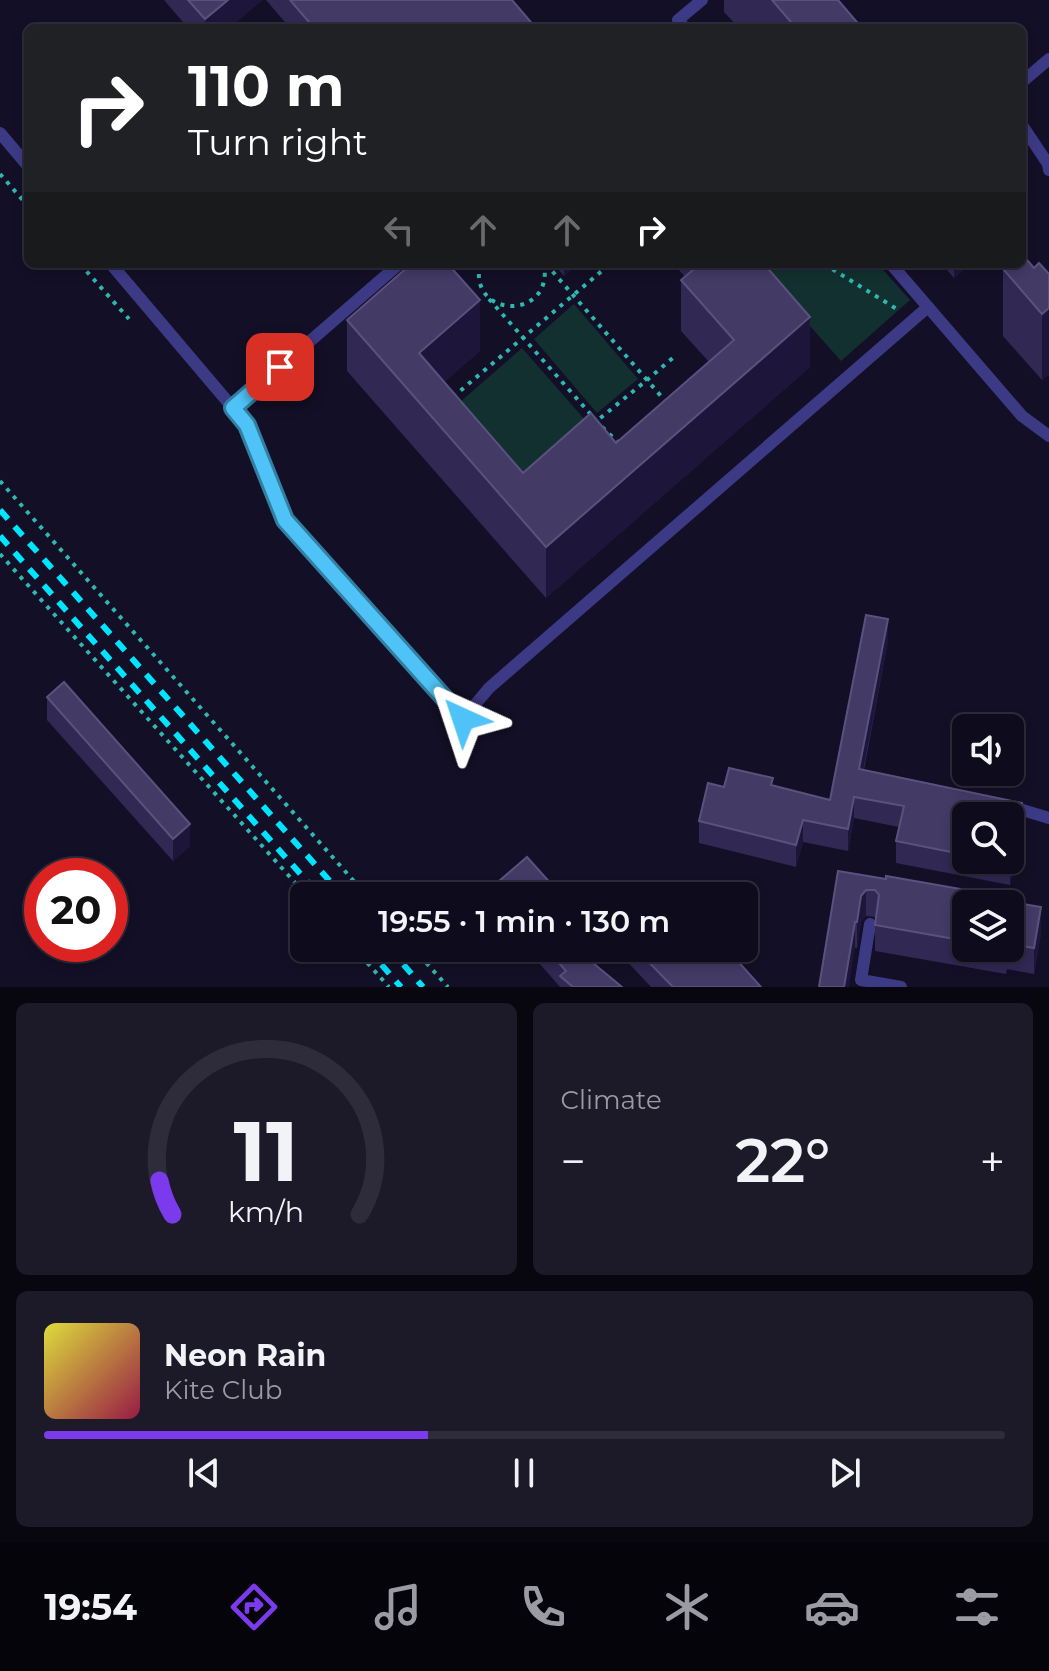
<!DOCTYPE html>
<meta charset="utf-8">
<style>
body{margin:0;font-family:Montserrat,sans-serif;background:#1c1929;color:#f1f3f6;height:100vh;display:flex;flex-direction:column;font-size:30px;white-space:nowrap}
*{box-sizing:border-box;margin:0}
p{font-size:26px;color:#9b9ba3}
.icon{flex:none;width:44px;height:44px;fill:none;stroke:currentColor;stroke-width:2;stroke-linecap:round;stroke-linejoin:round}
.map{position:relative;height:987px;overflow:hidden}
.sheet{display:flex;flex-direction:column;gap:16px;padding:16px;background:#08060f;flex:1}
.sheet>*{flex:none}
.top-card{position:absolute;left:24px;top:24px;width:1002px;height:244px;border-radius:12px;box-shadow:0 4px 12px #0003,0 0 0 2px #2e2b3b;background:#202124;color:#fff;overflow:hidden}
.tools{position:absolute;left:952px;top:714px;display:grid;gap:16px}
.tools a{display:grid;place-items:center;width:72px;height:72px;border-radius:12px;background:#0e0b1c;box-shadow:0 4px 12px #0003,0 0 0 2px #2e2b3b;font-size:40px}
.speed{position:absolute;left:24px;top:858px;display:flex;gap:16px;font-size:40px;font-weight:700;text-align:center}
.speed>*{display:grid;place-content:center;width:104px;height:104px;border-radius:50%;background:#0e0b1c;box-shadow:0 4px 12px #0003,0 0 0 2px #2e2b3b;line-height:1}
.speed .limit{border:12px solid #d22;background:#fff;color:#111}
.pin{position:absolute;display:grid;place-items:center;width:68px;height:68px;color:#fff;margin:-34px;border-radius:16px;box-shadow:0 4px 12px #0006}
.me{position:absolute;width:88px;margin:-44px;rotate:318deg;stroke-linejoin:round;filter:drop-shadow(0 0 6px #0008)}
.turn{display:flex;align-items:center;gap:28px;height:168px;padding:0 32px;font-size:36px}
.turn .icon{width:104px;height:104px;stroke-width:2.5}
.turn b{display:block;font-size:56px;line-height:68px}
.lanes{display:flex;align-items:center;height:76px;padding:0 32px;background:#0003;justify-content:center;gap:40px;direction:ltr}
.lanes .off{opacity:.35}
.big{font-size:60px;font-weight:600;line-height:1.1}
.sheet .widget{flex:1;display:flex;flex-direction:column;justify-content:center;gap:12px;min-width:0;padding:0 28px;border-radius:12px;background:#1c1929}
.sheet .dial{align-items:center;gap:0}
.dial svg{height:208px;overflow:visible;fill:none;stroke:#2e2b3b;stroke-width:7;stroke-linecap:round;text-anchor:middle}
.dial text{fill:#f1f3f6;stroke:none}
.song{display:flex;align-items:center;gap:24px}
.cover{width:96px;height:96px;border-radius:12px;background:linear-gradient(135deg,hsl(60 70% 55%),hsl(340 70% 35%))}
.played{height:8px;border-radius:4px;background:linear-gradient(90deg,#7c3aed 40%,#2e2b3b 40%)}
.keys{display:flex;justify-content:space-around;direction:ltr}
.heat{display:flex;justify-content:space-between;align-items:center;font-size:44px;direction:ltr}
.sheet .tiles{flex:1;display:grid;gap:16px;grid-template-columns:1fr 1fr}
.widget:last-child{grid-column:span 2}
.trip{position:absolute;left:290px;top:882px;width:468px;height:80px;border-radius:12px;background:#0e0b1c;box-shadow:0 4px 12px #0003,0 0 0 2px #2e2b3b;font-weight:600;line-height:80px;text-align:center}
.tabs{display:flex;height:128px;justify-content:space-around;align-items:center;background:#06040b;color:#9b9ba3}
.tabs .icon{width:56px;height:56px}
.tabs .current{color:#7c3aed}
.tabs b{font-size:36px;color:#f1f3f6}
.map>svg:first-child{display:block}
</style>
<div class="map">
<svg width="1049" height="987" viewBox="0 0 1049 987">
<rect width="100%" height="100%" fill="#130f26"/>
<g fill="#12302f">
<path d="M 755,264 L 878,264 L 910,300 L 841,361 Z"/>
<path d="M 574,304 L 638,379 L 597,413 L 534,339 Z"/>
<path d="M 522,348 L 586,421 L 524,474 L 460,402 Z"/>
</g>
<g fill="none" stroke-linecap="round" stroke-linejoin="round">
<g stroke="#2fb8b0" stroke-width="4" stroke-dasharray="4 6" stroke-linecap="butt">
<path d="M 0,174 L 28,206"/>
<path d="M 80,264 L 129,319"/>
<path d="M 480,264 C 468,319 554,321 544,264"/>
<path d="M 546,264 L 647,380 L 593,424"/>
<path d="M 824,264 L 900,311"/>
<path d="M 489,299 L 593,417"/>
<path d="M 453,397 L 610,264"/>
<path d="M 667,403 L 647,380 L 675,356"/>
<path d="M 602,427 L 621,445"/>
<path d="M 0,481 L 367,896"/>
<path d="M 0,554 L 307,896"/>
<path d="M 354,948 L 389,987"/>
<path d="M 413,948 L 448,987"/>
</g>
<g stroke="#3d3a85" stroke-width="12">
<path d="M 685,28 L 678,20 L 702,0"/>
<path d="M 1022,82 L 1049,59"/>
<path d="M 1022,125 L 1048,164 L 1049,170"/>
<path d="M 0,133 L 28,166"/>
<path d="M 111,264 L 233,408 L 399,264"/>
<path d="M 891,264 L 1022,416 L 1049,436"/>
<path d="M 233,408 L 247,425 L 285,520 L 463,719 L 489,688 L 928,307"/>
<path d="M 1006,805 L 1049,818"/>
<path d="M 870,924 L 861,980 L 901,987"/>
</g>
<g stroke="#00e5ff" stroke-width="6" stroke-dasharray="12 10" stroke-linecap="butt">
<path d="M 0,510 L 343,896"/>
<path d="M 0,536 L 320,896"/>
<path d="M 367,948 L 401,987"/>
<path d="M 389,948 L 423,987"/>
</g>
</g>
<g fill="#312854" fill-rule="evenodd">
<path d="M 164,0 L 262,0 L 229,28 L 188,28 Z"/>
<path d="M 266,0 L 512,0 L 536,28 L 290,28 Z"/>
<path d="M 724,0 L 838,0 L 862,28 L 739,28 L 724,12 Z"/>
<path d="M 554,264 L 578,264 L 564,276 Z"/>
<path d="M 674,264 L 764,264 L 810,367 L 546,598 L 347,371 L 347,320 L 480,351 L 444,382 L 523,473 L 616,443 L 709,362 L 681,331 L 681,280 L 685,277 Z"/>
<path d="M 942,264 L 970,264 L 954,278 Z"/>
<path d="M 1034,268 L 1049,274 L 1049,374 L 1042,380 L 1003,336 L 1003,269 Z"/>
<path d="M 888,641 L 864,770 L 1022,825 L 1010,885 L 896,863 L 896,841 L 899,827 L 854,818 L 848,851 L 803,842 L 796,867 L 699,843 L 699,821 L 724,787 L 773,786 L 830,800 ZM 966,816 L 1010,860 L 966,860 Z"/>
<path d="M 47,697 L 190,846 L 173,861 L 47,720 Z"/>
<path d="M 838,871 L 1012,902 L 1041,933 L 1034,974 L 1007,969 L 1006,974 L 875,951 L 875,917 L 866,916 L 861,922 L 857,948 L 855,948 ZM 966,904 L 1010,904 L 1010,948 L 966,948 Z"/>
<path d="M 492,887 L 562,896 L 492,896 Z"/>
<path d="M 526,948 L 599,948 L 599,960 L 594,964 L 622,987 L 560,987 Z"/>
<path d="M 623,948 L 726,948 L 761,987 L 651,987 L 623,957 Z"/>
</g>
<g fill="#1d163a">
<path d="M 228,0 L 262,0 L 229,28 L 205,28 L 205,19 Z"/>
<path d="M 564,264 L 578,264 L 564,276 Z"/>
<path d="M 954,264 L 970,264 L 954,278 Z"/>
<path d="M 480,300 L 480,351 L 419,404 L 419,353 Z"/>
<path d="M 1049,308 L 1049,374 L 1042,380 L 1042,314 Z"/>
<path d="M 810,317 L 810,367 L 546,598 L 546,547 Z"/>
<path d="M 888,619 L 888,641 L 859,791 L 859,769 Z"/>
<path d="M 854,797 L 854,818 L 848,851 L 848,829 Z"/>
<path d="M 1022,803 L 1022,825 L 1010,885 L 1010,863 Z"/>
<path d="M 803,820 L 803,842 L 796,867 L 796,845 Z"/>
<path d="M 190,824 L 190,846 L 173,861 L 173,839 Z"/>
<path d="M 866,890 L 866,916 L 861,922 L 857,948 L 857,922 L 861,896 Z"/>
<path d="M 1041,907 L 1041,933 L 1034,974 L 1034,948 Z"/>
<path d="M 855,922 L 855,948 L 849,987 L 844,987 Z"/>
<path d="M 587,948 L 599,948 L 599,960 L 581,976 L 581,953 Z"/>
</g>
<g fill="#433a66" stroke="#5a527e" stroke-width="2">
<path d="M 188,0 L 228,0 L 205,19 Z"/>
<path d="M 290,0 L 512,0 L 536,28 L 314,28 Z"/>
<path d="M 772,0 L 838,0 L 862,28 L 796,28 Z"/>
<path d="M 1022,254 L 1034,268 L 1039,263 L 1049,274 L 1049,308 L 1042,314 L 1003,269 L 1010,264 L 1022,264 Z"/>
<path d="M 411,264 L 448,264 L 480,300 L 419,353 L 523,473 L 591,413 L 616,443 L 734,340 L 681,280 L 700,264 L 764,264 L 810,317 L 546,547 L 347,320 Z"/>
<path d="M 866,615 L 888,619 L 859,769 L 1022,803 L 1010,863 L 994,860 L 1010,860 L 1010,816 L 966,816 L 966,855 L 896,841 L 904,806 L 854,797 L 848,829 L 803,820 L 796,845 L 699,821 L 708,783 L 724,787 L 729,768 L 773,778 L 771,785 L 830,800 Z"/>
<path d="M 64,682 L 190,824 L 173,839 L 47,697 Z"/>
<path d="M 527,857 L 562,896 L 500,896 L 492,887 Z"/>
<path d="M 838,871 L 886,879 L 886,876 L 1012,898 L 1011,902 L 1041,907 L 1034,948 L 1010,944 L 1010,904 L 966,904 L 966,941 L 875,925 L 879,895 L 875,890 L 866,890 L 861,896 L 857,922 L 855,922 L 844,987 L 819,987 Z"/>
<path d="M 546,948 L 587,948 L 581,953 L 622,987 L 573,987 L 560,976 L 566,971 Z"/>
<path d="M 635,948 L 726,948 L 761,987 L 673,987 Z"/>
</g>
<g fill="none" stroke-linecap="round" stroke-linejoin="round">
<g stroke="#337fa1" stroke-width="20">
<path id="route" d="M 280,367 L 233,408 L 247,425 L 285,520 L 463,719"/>
</g>
<use href="#route" stroke="#4fc3f7" stroke-width="14"/>
</g>
</svg>
<div class="tools">
<a><svg class="icon" aria-label="sound" viewBox="0 0 24 24"><path d="M4 9h4l5-4v14l-5-4H4zM17 9q2 3 0 6"/></svg></a>
<a><svg class="icon" aria-label="search" viewBox="0 0 24 24"><circle cx="10" cy="10" r="6"/><path d="M15 15l6 6"/></svg></a>
<a><svg class="icon" aria-label="layers" viewBox="0 0 24 24"><path d="M12 4l9 5-9 5-9-5zM3 14l9 5 9-5"/></svg></a>
</div>
<div class="speed"><div class="limit">20</div></div>
<div class="pin" style="left:280px;top:367px;background:#d93025"><svg class="icon" aria-label="arrive" viewBox="0 0 24 24"><path d="M6 21V4h12l-3 4 3 4H6"/></svg></div>
<svg class="me" style="left:463px;top:719px" viewBox="-20 -20 40 40"><path d="M0-17L14 15 0 8-14 15z" fill="#4fc3f7" stroke="#fff" stroke-width="4"/></svg>
<div class="trip">19:55 · 1 min · 130 m</div>
<div class="top-card">
<div class="turn"><svg class="icon" aria-label="right" viewBox="0 0 24 24"><path d="M7 20v-9h11M14 6l5 5-5 5"/></svg><div><b>110 m</b>Turn right</div></div>
<div class="lanes"><svg class="icon off" aria-label="left" viewBox="0 0 24 24"><path d="M17 20v-9H6M10 6l-5 5 5 5"/></svg><svg class="icon off" aria-label="ahead" viewBox="0 0 24 24"><path d="M12 20V5M6 11l6-6 6 6"/></svg><svg class="icon off" aria-label="ahead" viewBox="0 0 24 24"><path d="M12 20V5M6 11l6-6 6 6"/></svg><svg class="icon" aria-label="right" viewBox="0 0 24 24"><path d="M7 20v-9h11M14 6l5 5-5 5"/></svg></div>
</div>
</div>
<section class="sheet">
<div class="tiles">
<div class="widget dial"><svg viewBox="0 0 100 80">
<path d="M14 69A42 42 0 1 1 86 69"/>
<path d="M14 69A42 42 0 0 1 9 56" stroke="#7c3aed"/>
<text x="50" y="56" font-size="32" font-weight="700">11</text>
<text x="50" y="72" font-size="11">km/h</text>
</svg></div>
<div class="widget"><p>Climate</p>
<div class="heat"><a>−</a><b class="big">22°</b><a>+</a></div>
</div>
<div class="widget">
<div class="song"><i class="cover"></i><div><b>Neon Rain</b><p>Kite Club</p></div></div>
<div class="played"></div>
<div class="keys"><svg class="icon" aria-label="previous" viewBox="0 0 24 24"><path d="M18 5L8 12l10 7zM5 5v14"/></svg><svg class="icon" aria-label="pause" viewBox="0 0 24 24"><path d="M8 5v14M16 5v14"/></svg><svg class="icon" aria-label="next" viewBox="0 0 24 24"><path d="M6 5l10 7-10 7zM19 5v14"/></svg></div>
</div>
</div>
</section>
<nav class="tabs">
<b>19:54</b>
<svg class="icon current" aria-label="directions" viewBox="0 0 24 24"><path d="M12 3l9 9-9 9-9-9zM9 14v-3h6M13 9l2 2-2 2"/></svg>
<svg class="icon" aria-label="music" viewBox="0 0 24 24"><path d="M9 18V5l10-2v13"/><circle cx="6" cy="18" r="3"/><circle cx="16" cy="16" r="3"/></svg>
<svg class="icon" aria-label="phone" viewBox="0 0 24 24"><path d="M5 4h4l2 5-3 2q2 4 5 5l2-3 5 2v4C11 20 4 13 5 4z"/></svg>
<svg class="icon" aria-label="climate" viewBox="0 0 24 24"><path d="M12 3v18M4 7l16 10M4 17L20 7"/></svg>
<svg class="icon" aria-label="car" viewBox="0 0 24 24"><path d="M5 17H2v-5l4-1 3-4h7l3 4 3 1v5h-3M9 17h6M6 11h13"/><circle cx="7" cy="17" r="2"/><circle cx="17" cy="17" r="2"/></svg>
<svg class="icon" aria-label="filters" viewBox="0 0 24 24"><path d="M4 7h16M4 17h16"/><circle cx="9" cy="7" r="2"/><circle cx="15" cy="17" r="2"/></svg>
</nav>
